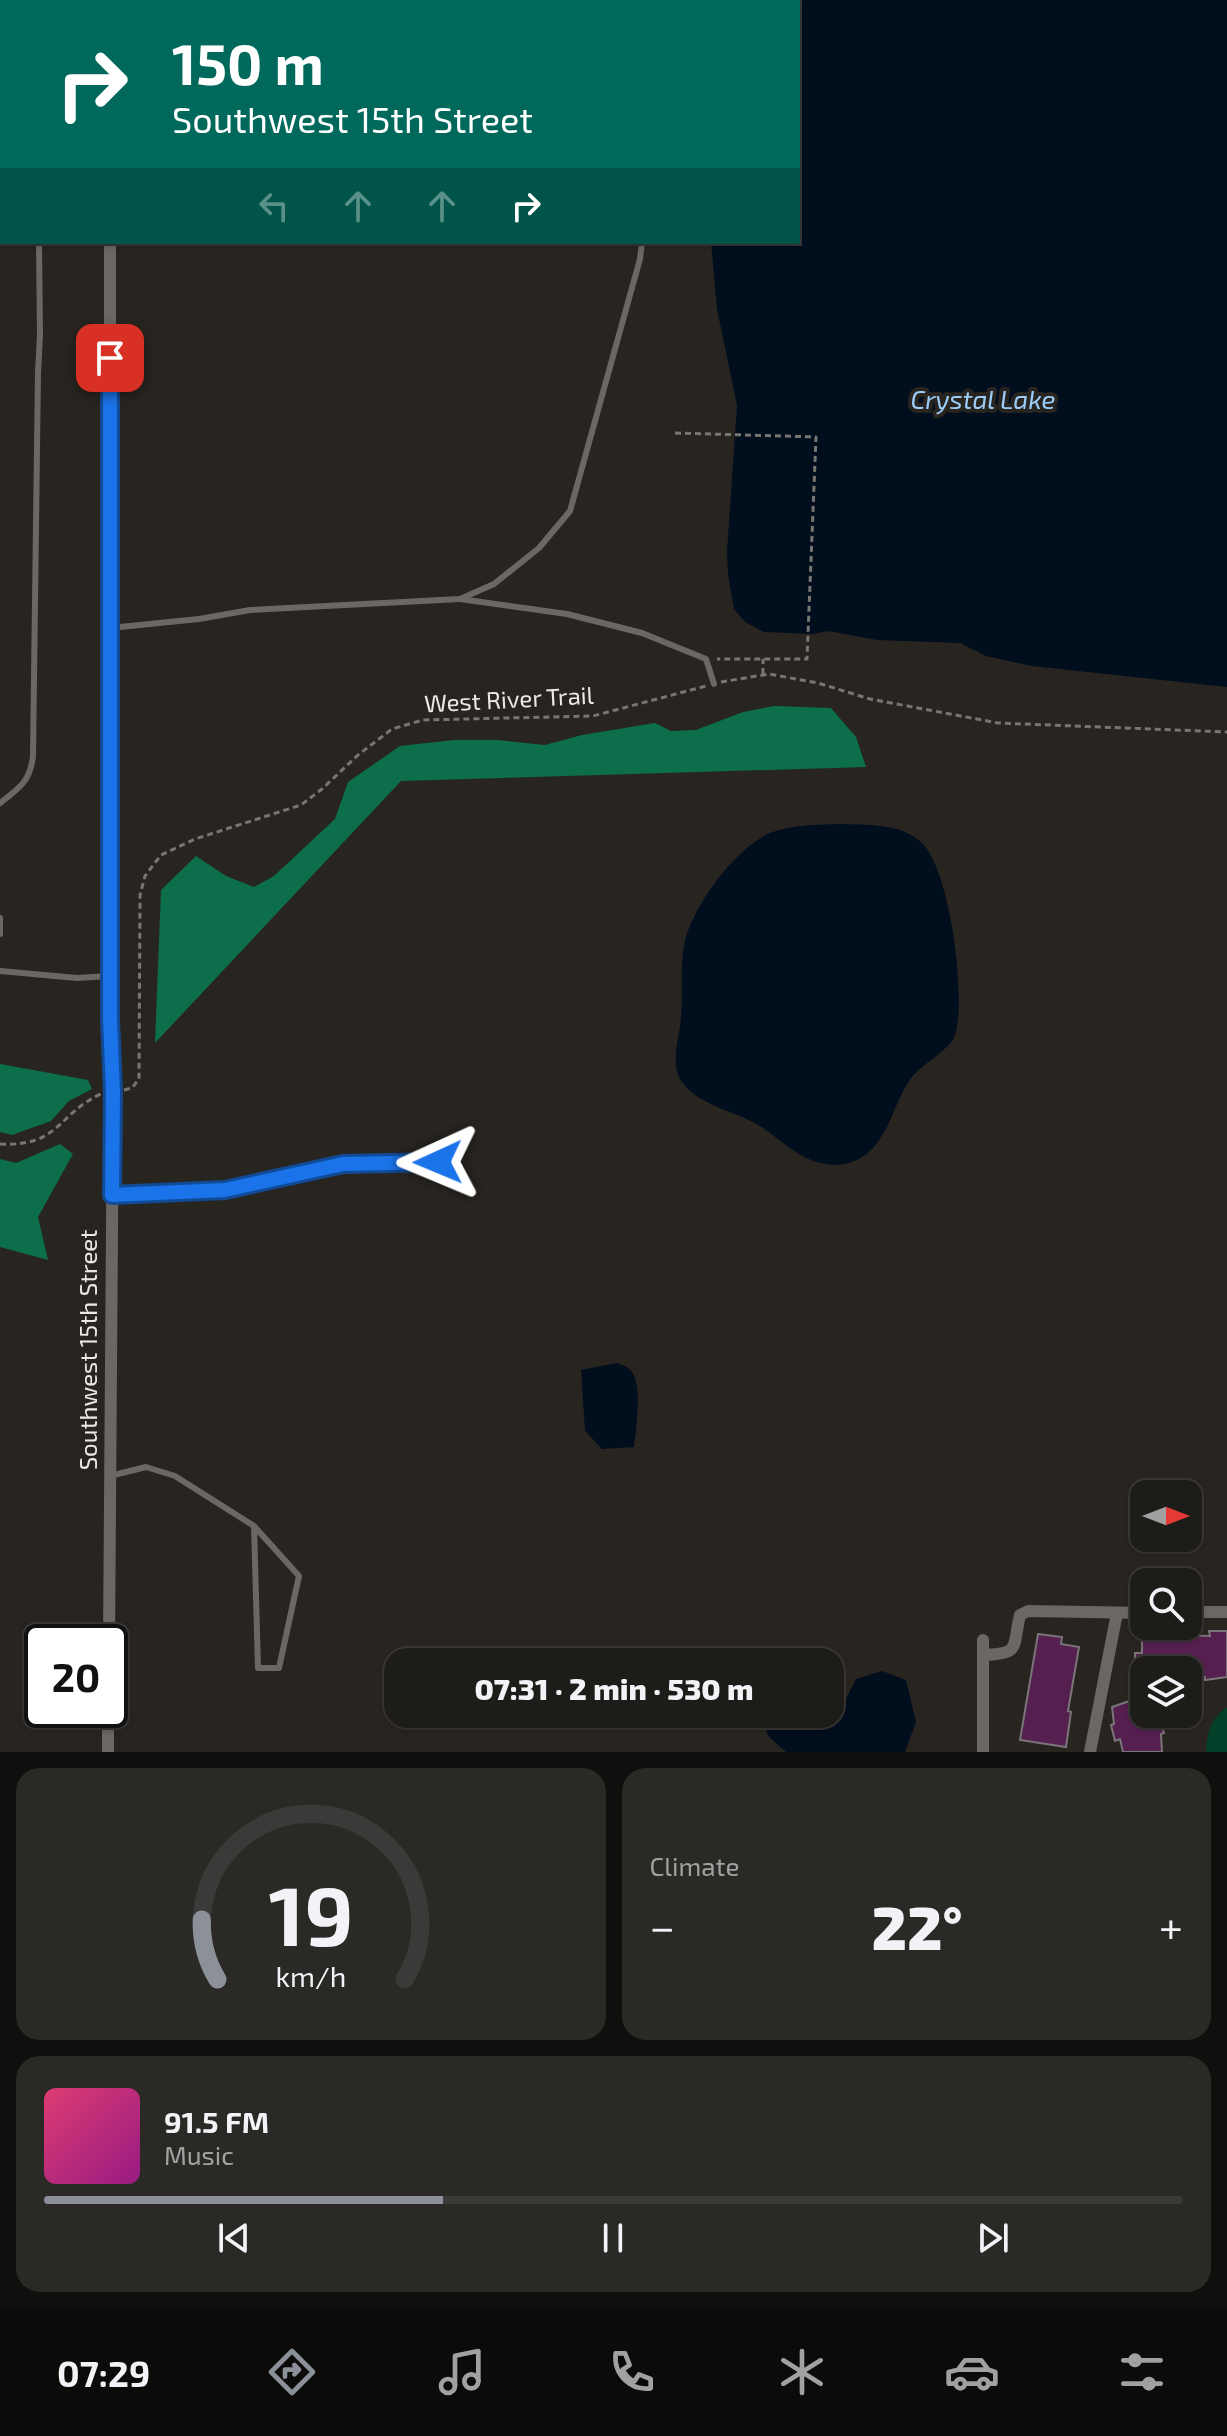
<!DOCTYPE html>
<meta charset="utf-8">
<style>
body{margin:0;font-family:"Exo 2",sans-serif;background:#2b2926;color:#f1f3f6;height:100vh;display:flex;flex-direction:column;font-size:30px;white-space:nowrap}
*{box-sizing:border-box;margin:0}
p{font-size:26px;color:#a1a1a2}
.icon{flex:none;width:44px;height:44px;fill:none;stroke:currentColor;stroke-width:2;stroke-linecap:round;stroke-linejoin:round}
.map{position:relative;height:1752px;overflow:hidden}
.drawer{display:flex;flex-direction:column;gap:16px;padding:16px;background:#100f0e;flex:1}
.drawer>*{flex:none}
.banner{position:absolute;left:0px;top:0px;width:800px;height:244px;box-shadow:0 2px 6px #0004,0 0 0 2px #3c3a38;background:#00695c;color:#fff;overflow:hidden}
.needle{width:52px;rotate:90deg}
.buttons{position:absolute;left:1130px;top:1480px;display:grid;gap:16px}
.buttons a{display:grid;place-items:center;width:72px;height:72px;border-radius:16px;background:#1e1c19;box-shadow:0 2px 6px #0004,0 0 0 2px #3c3a38;font-size:40px}
.speed{position:absolute;left:24px;top:1624px;display:flex;gap:16px;font-size:40px;font-weight:700;text-align:center}
.speed>*{display:grid;place-content:center;width:104px;height:104px;border-radius:50%;background:#1e1c19;box-shadow:0 2px 6px #0004,0 0 0 2px #3c3a38;line-height:1}
.speed .limit{border:4px solid #111;border-radius:12px;background:#fff;color:#111}
.pin{position:absolute;display:grid;place-items:center;width:68px;height:68px;color:#fff;margin:-34px;border-radius:16px;box-shadow:0 4px 12px #0006}
.me{position:absolute;width:88px;margin:-44px;rotate:269deg;stroke-linejoin:round;filter:drop-shadow(0 0 6px #0008)}
.turn{display:flex;align-items:center;gap:28px;height:168px;padding:0 40px;font-size:36px}
.turn .icon{width:104px;height:104px;stroke-width:2.5}
.turn b{display:block;font-size:56px;line-height:68px}
.lanes{display:flex;align-items:center;height:76px;padding:0 40px;background:#0003;justify-content:center;gap:40px;direction:ltr}
.lanes .off{opacity:.35}
.big{font-size:60px;font-weight:800;line-height:1.1}
.drawer .card{flex:1;display:flex;flex-direction:column;justify-content:center;gap:12px;min-width:0;padding:0 28px;border-radius:24px;background:#2b2926}
.drawer .dial{align-items:center;gap:0}
.dial svg{height:208px;overflow:visible;fill:none;stroke:#3c3a38;stroke-width:7;stroke-linecap:round;text-anchor:middle}
.dial text{fill:#f1f3f6;stroke:none}
.song{display:flex;align-items:center;gap:24px}
.cover{width:96px;height:96px;border-radius:12px;background:linear-gradient(135deg,hsl(340 70% 55%),hsl(310 70% 35%))}
.played{height:8px;border-radius:4px;background:linear-gradient(90deg,#8c9099 35%,#3c3a38 35%)}
.keys{display:flex;justify-content:space-around;direction:ltr}
.heat{display:flex;justify-content:space-between;align-items:center;font-size:44px;direction:ltr}
.drawer .tiles{flex:1;display:grid;gap:16px;grid-template-columns:1fr 1fr}
.card:last-child{grid-column:span 2}
.trip{position:absolute;left:384px;top:1648px;width:460px;height:80px;border-radius:24px;background:#1e1c19;box-shadow:0 2px 6px #0004,0 0 0 2px #3c3a38;font-weight:800;line-height:80px;text-align:center}
.tab-bar{display:flex;height:128px;justify-content:space-around;align-items:center;background:#0c0b0a;color:#a1a1a2}
.tab-bar .icon{width:56px;height:56px}
.tab-bar .current{color:#8c9099}
.tab-bar b{font-size:36px;color:#f1f3f6}
.map>svg:first-child{display:block}
</style>
<div class="map">
<svg width="1227" height="1752" viewBox="0 0 1227 1752">
<rect width="100%" height="100%" fill="#282521"/>
<path fill="#024029" d="M 1227,1707 L 1227,1752 L 1206,1752 C 1207,1733 1211,1718 1227,1707 Z"/>
<g fill="#0c6e4a">
<path d="M 774,706 L 831,708 L 856,737 L 866,767 L 401,781 L 155,1043 L 161,890 L 196,856 L 226,876 L 254,887 L 274,876 L 335,819 L 348,782 L 400,746 L 454,740 L 497,740 L 545,745 L 582,735 L 655,723 L 671,731 L 696,730 L 743,712 Z"/>
<path d="M 0,1064 L 88,1080 L 92,1089 L 69,1101 L 51,1121 L 12,1135 L 0,1132 Z"/>
<path d="M 60,1144 L 73,1154 L 38,1217 L 48,1260 L 0,1247 L 0,1159 L 16,1163 Z"/>
</g>
<g fill="#000e1e">
<path d="M 583,0 L 1227,0 L 1227,687 L 1032,666 L 986,656 L 960,643 L 877,640 L 829,631 L 813,634 L 764,632 L 745,622 L 734,609 L 728,575 L 727,551 L 737,405 L 717,309 L 711,242 L 798,242 L 798,2 Z"/>
<path d="M 842,824 C 869,825 901,823 922,843 C 950,870 967,998 955,1035 C 951,1050 919,1065 909,1081 C 895,1102 889,1133 871,1150 C 861,1160 847,1165 833,1165 C 802,1163 784,1142 760,1126 C 736,1111 699,1106 682,1082 C 669,1064 680,1037 681,1017 C 683,993 680,969 684,945 C 691,908 735,848 770,833 C 793,824 818,825 842,824 Z"/>
<path d="M 617,1363 C 624,1366 630,1367 633,1374 C 642,1388 636,1430 634,1447 L 602,1449 L 585,1431 L 581,1370 Z"/>
<path d="M 882,1671 L 906,1680 L 916,1722 L 905,1752 L 786,1752 L 769,1737 L 759,1714 L 800,1714 L 801,1721 L 816,1729 L 841,1709 L 856,1679 Z"/>
</g>
<g fill="#55204f" stroke="#797478" stroke-width="2">
<path d="M 1209,1631 L 1227,1631 L 1227,1677 L 1205,1680 L 1205,1677 L 1195,1677 L 1195,1673 L 1188,1673 L 1188,1670 L 1135,1670 L 1135,1653 L 1142,1653 L 1142,1634 L 1210,1636 Z"/>
<path d="M 1038,1634 L 1062,1637 L 1061,1644 L 1079,1647 L 1068,1711 L 1071,1712 L 1066,1747 L 1020,1740 Z"/>
<path d="M 1144,1696 L 1144,1714 L 1156,1714 L 1158,1722 L 1161,1721 L 1164,1733 L 1161,1734 L 1162,1752 L 1123,1752 L 1120,1739 L 1115,1741 L 1111,1725 L 1114,1724 L 1112,1707 Z"/>
</g>
<g fill="none" stroke-linecap="round" stroke-linejoin="round">
<g stroke="#787672" stroke-width="3" stroke-dasharray="6 4" stroke-linecap="butt">
<path d="M 675,433 L 816,437 L 807,659 L 717,659"/>
<path d="M 763,674 L 763,659"/>
<path d="M 721,682 L 769,674 L 818,683 L 870,699 L 998,723 L 1227,732"/>
<path d="M 124,1090 L 132,1088 L 139,1079 L 140,895 L 145,876 L 161,855 L 195,839 L 301,805 L 322,789 L 358,755 L 392,729 L 423,720 L 593,716 L 706,686"/>
<path d="M 0,1144 C 60,1147 57,1114 101,1094"/>
</g>
<g stroke="#6b6864" stroke-width="6">
<path d="M 40,0 L 40,2"/>
<path d="M 460,599 L 567,614 L 642,633 L 706,659 L 714,684"/>
<path d="M 110,628 L 199,619 L 250,610 L 460,599 L 494,584 L 539,548 L 570,511 L 640,259 L 642,242"/>
<path d="M 0,803 C 20,788 31,780 33,755 L 38,373 L 40,335 L 39,242"/>
<path d="M 0,918 L 0,934"/>
<path d="M 0,971 L 77,978 L 110,976"/>
<path d="M 113,1195 L 225,1190 L 343,1164 L 438,1162"/>
<path d="M 110,1476 L 146,1467 L 175,1476 L 254,1526 L 258,1668 L 279,1668 L 299,1576 L 254,1526"/>
</g>
<g stroke="#6b6864" stroke-width="12">
<path d="M 110,0 L 110,2"/>
<path d="M 1188,1612 L 1227,1612"/>
<path d="M 109,1642 L 113,1092 L 110,1019 L 110,242"/>
<path d="M 983,1655 C 1022,1654 1012,1647 1020,1615 L 1028,1611 L 1144,1613"/>
<path d="M 108,1752 L 108,1710"/>
<path d="M 983,1752 L 983,1640"/>
<path d="M 1090,1752 L 1117,1613"/>
</g>
</g>
<g fill="none" stroke-linecap="round" stroke-linejoin="round">
<g stroke="#114b97" stroke-width="20">
<path id="route" d="M 110,358 L 110,1019 L 113,1092 L 112,1195 L 225,1190 L 343,1164 L 438,1162"/>
</g>
<use href="#route" stroke="#1a73e8" stroke-width="14"/>
</g>
<g text-anchor="middle" stroke-width="8" stroke-linejoin="round" paint-order="stroke">
<g font-size="24" fill="#ebe9e7" stroke="#282521">
<text transform="translate(509 700) rotate(-3)" y="8">West River Trail</text>
<text transform="translate(89 1350) rotate(-90)" y="8">Southwest 15th Street</text>
</g>
<g font-size="26" font-style="italic" fill="#9ccdf8" stroke="#282521">
<text x="983" y="409">Crystal Lake</text>
</g>
</g>
</svg>
<div class="buttons">
<a><svg class="needle" viewBox="-14 -14 28 28"><path d="M0-13l5 13h-10z" fill="#e53935"/><path d="M0 13l5-13h-10z" fill="#a1a1a2"/></svg></a>
<a><svg class="icon" aria-label="search" viewBox="0 0 24 24"><circle cx="10" cy="10" r="6"/><path d="M15 15l6 6"/></svg></a>
<a><svg class="icon" aria-label="layers" viewBox="0 0 24 24"><path d="M12 4l9 5-9 5-9-5zM3 14l9 5 9-5"/></svg></a>
</div>
<div class="speed"><div class="limit">20</div></div>
<div class="pin" style="left:110px;top:358px;background:#d93025"><svg class="icon" aria-label="arrive" viewBox="0 0 24 24"><path d="M6 21V4h12l-3 4 3 4H6"/></svg></div>
<svg class="me" style="left:438px;top:1162px" viewBox="-20 -20 40 40"><path d="M0-17L14 15 0 8-14 15z" fill="#1a73e8" stroke="#fff" stroke-width="4"/></svg>
<div class="trip">07:31 · 2 min · 530 m</div>
<div class="banner">
<div class="turn"><svg class="icon" aria-label="right" viewBox="0 0 24 24"><path d="M7 20v-9h11M14 6l5 5-5 5"/></svg><div><b>150 m</b>Southwest 15th Street</div></div>
<div class="lanes"><svg class="icon off" aria-label="left" viewBox="0 0 24 24"><path d="M17 20v-9H6M10 6l-5 5 5 5"/></svg><svg class="icon off" aria-label="ahead" viewBox="0 0 24 24"><path d="M12 20V5M6 11l6-6 6 6"/></svg><svg class="icon off" aria-label="ahead" viewBox="0 0 24 24"><path d="M12 20V5M6 11l6-6 6 6"/></svg><svg class="icon" aria-label="right" viewBox="0 0 24 24"><path d="M7 20v-9h11M14 6l5 5-5 5"/></svg></div>
</div>
</div>
<section class="drawer">
<div class="tiles">
<div class="card dial"><svg viewBox="0 0 100 80">
<path d="M14 69A42 42 0 1 1 86 69"/>
<path d="M14 69A42 42 0 0 1 8 46" stroke="#8c9099"/>
<text x="50" y="56" font-size="32" font-weight="700">19</text>
<text x="50" y="72" font-size="11">km/h</text>
</svg></div>
<div class="card"><p>Climate</p>
<div class="heat"><a>−</a><b class="big">22°</b><a>+</a></div>
</div>
<div class="card">
<div class="song"><i class="cover"></i><div><b>91.5 FM</b><p>Music</p></div></div>
<div class="played"></div>
<div class="keys"><svg class="icon" aria-label="previous" viewBox="0 0 24 24"><path d="M18 5L8 12l10 7zM5 5v14"/></svg><svg class="icon" aria-label="pause" viewBox="0 0 24 24"><path d="M8 5v14M16 5v14"/></svg><svg class="icon" aria-label="next" viewBox="0 0 24 24"><path d="M6 5l10 7-10 7zM19 5v14"/></svg></div>
</div>
</div>
</section>
<nav class="tab-bar">
<b>07:29</b>
<svg class="icon current" aria-label="directions" viewBox="0 0 24 24"><path d="M12 3l9 9-9 9-9-9zM9 14v-3h6M13 9l2 2-2 2"/></svg>
<svg class="icon" aria-label="music" viewBox="0 0 24 24"><path d="M9 18V5l10-2v13"/><circle cx="6" cy="18" r="3"/><circle cx="16" cy="16" r="3"/></svg>
<svg class="icon" aria-label="phone" viewBox="0 0 24 24"><path d="M5 4h4l2 5-3 2q2 4 5 5l2-3 5 2v4C11 20 4 13 5 4z"/></svg>
<svg class="icon" aria-label="climate" viewBox="0 0 24 24"><path d="M12 3v18M4 7l16 10M4 17L20 7"/></svg>
<svg class="icon" aria-label="car" viewBox="0 0 24 24"><path d="M5 17H2v-5l4-1 3-4h7l3 4 3 1v5h-3M9 17h6M6 11h13"/><circle cx="7" cy="17" r="2"/><circle cx="17" cy="17" r="2"/></svg>
<svg class="icon" aria-label="filters" viewBox="0 0 24 24"><path d="M4 7h16M4 17h16"/><circle cx="9" cy="7" r="2"/><circle cx="15" cy="17" r="2"/></svg>
</nav>
